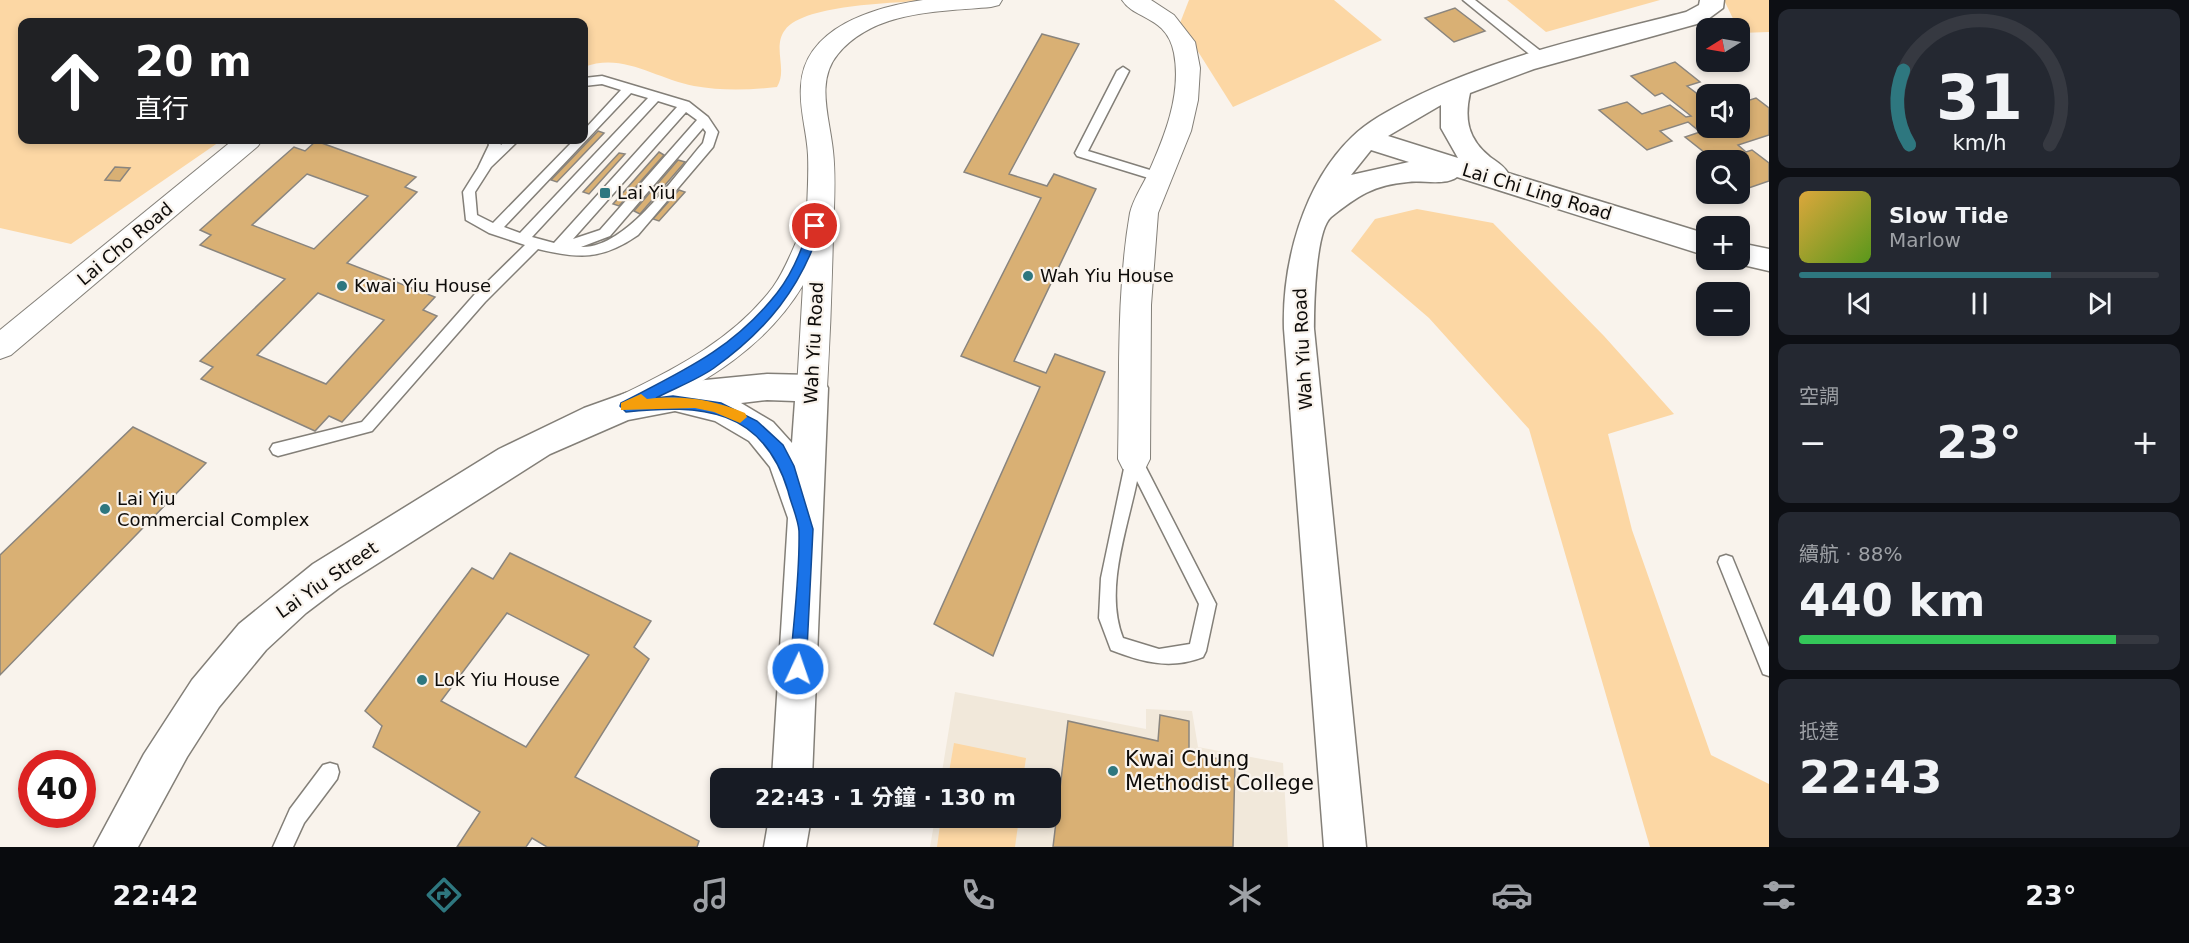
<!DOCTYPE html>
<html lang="zh-TW">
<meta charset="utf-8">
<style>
body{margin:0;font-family:"DejaVu Sans","Noto Sans TC",sans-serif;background:#242831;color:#f1f3f6;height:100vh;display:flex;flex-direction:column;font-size:22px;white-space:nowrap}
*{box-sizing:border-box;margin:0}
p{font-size:20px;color:#9ea1a6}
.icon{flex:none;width:33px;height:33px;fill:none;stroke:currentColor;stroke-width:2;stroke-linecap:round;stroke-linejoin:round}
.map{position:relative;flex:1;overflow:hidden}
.side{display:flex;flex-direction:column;gap:9px;padding:9px;background:#0d0f14;width:420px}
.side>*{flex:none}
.top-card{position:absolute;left:18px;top:18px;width:570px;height:126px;border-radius:12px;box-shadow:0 3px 9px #0003;background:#202124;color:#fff;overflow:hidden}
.needle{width:39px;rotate:259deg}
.fabs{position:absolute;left:1696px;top:18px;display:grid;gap:12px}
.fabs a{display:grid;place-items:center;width:54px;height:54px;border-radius:12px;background:#171b24;box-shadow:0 3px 9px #0003;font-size:30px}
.speed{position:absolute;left:18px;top:750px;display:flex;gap:12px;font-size:30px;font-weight:700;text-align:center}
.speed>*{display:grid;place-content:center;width:78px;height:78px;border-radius:50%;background:#171b24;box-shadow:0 3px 9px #0003;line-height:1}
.speed .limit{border:9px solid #d22;background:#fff;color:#111}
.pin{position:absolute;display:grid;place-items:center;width:51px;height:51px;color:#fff;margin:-26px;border:3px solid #fff;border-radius:50%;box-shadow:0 2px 6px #0007}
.me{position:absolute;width:66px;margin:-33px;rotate:3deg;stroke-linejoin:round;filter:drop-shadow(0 0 4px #0008)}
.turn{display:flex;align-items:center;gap:21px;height:126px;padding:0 18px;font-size:27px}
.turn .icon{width:78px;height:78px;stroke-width:2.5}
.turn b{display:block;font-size:42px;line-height:51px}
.big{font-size:45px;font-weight:700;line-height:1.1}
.side .tile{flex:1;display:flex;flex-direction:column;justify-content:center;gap:9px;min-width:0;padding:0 21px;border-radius:12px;background:#242831}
.side .dial{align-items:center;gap:0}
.dial svg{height:156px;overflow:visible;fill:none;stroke:#363941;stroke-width:7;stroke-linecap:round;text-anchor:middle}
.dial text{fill:#f1f3f6;stroke:none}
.song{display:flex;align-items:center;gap:18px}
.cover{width:72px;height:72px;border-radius:9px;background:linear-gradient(135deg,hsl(40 70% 55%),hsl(90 70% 35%))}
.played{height:6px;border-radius:3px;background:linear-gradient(90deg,#2e777f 70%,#363941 70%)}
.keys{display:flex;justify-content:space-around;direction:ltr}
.heat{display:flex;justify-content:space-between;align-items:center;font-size:33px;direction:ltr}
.charge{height:9px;border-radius:4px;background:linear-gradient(90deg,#34c759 88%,#363941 0)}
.trip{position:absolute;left:710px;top:768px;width:351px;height:60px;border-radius:12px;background:#171b24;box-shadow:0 3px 9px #0003;font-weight:700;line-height:60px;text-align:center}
.tabs{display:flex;height:96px;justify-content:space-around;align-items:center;background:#090b0e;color:#9ea1a6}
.tabs .icon{width:42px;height:42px}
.tabs .on{color:#2e777f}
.tabs b{font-size:27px;color:#f1f3f6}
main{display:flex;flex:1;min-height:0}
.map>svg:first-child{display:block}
</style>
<main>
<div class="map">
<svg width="1769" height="847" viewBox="0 0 1769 847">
<rect width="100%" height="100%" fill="#f9f3ec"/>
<path fill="#f1e8da" d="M 955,692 L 1146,729 L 1146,709 L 1192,711 L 1198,747 L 1283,763 L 1288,847 L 930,847 L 935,818 L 1050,818 L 1050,778 L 941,778 Z"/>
<g fill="#fcd7a4">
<path d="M 0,0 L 936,0 C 902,3 805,3 785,30 C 772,47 788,70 777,87 C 749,90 722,91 694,86 C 656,79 623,52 584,67 L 584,22 L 22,22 L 22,140 L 222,140 L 71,244 L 0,228 Z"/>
<path d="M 1189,0 L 1334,0 L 1382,40 L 1233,107 L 1180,23 Z"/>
<path d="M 1507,0 L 1660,0 L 1546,32 Z"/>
<path d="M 1724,0 L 1769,0 L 1769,32 L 1740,33 Z"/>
<path d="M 1417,209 L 1493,223 L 1604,336 L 1674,414 L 1608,434 L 1632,530 L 1711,755 L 1769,784 L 1769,847 L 1650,847 L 1529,429 L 1429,318 L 1351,251 L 1375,219 Z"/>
<path d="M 954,743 L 1026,758 L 1023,778 L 948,778 Z"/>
<path d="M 941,818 L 1019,818 L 1015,847 L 937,847 Z"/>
</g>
<g fill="#d9b074" stroke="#8a857e" stroke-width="1.5" fill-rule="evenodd">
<path d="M 1455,8 L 1485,31 L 1454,42 L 1425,18 Z"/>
<path d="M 1042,34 L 1079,44 L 1009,174 L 1047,186 L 1054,174 L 1096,189 L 1014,361 L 1046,373 L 1055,354 L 1105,372 L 993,656 L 934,624 L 1040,387 L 961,356 L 1041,198 L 964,172 Z"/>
<path d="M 1675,62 L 1700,82 L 1687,86 L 1707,101 L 1707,114 L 1704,115 L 1707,117 L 1707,128 L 1740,128 L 1740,103 L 1756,98 L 1769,108 L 1769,135 L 1738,145 L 1746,152 L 1752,150 L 1769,163 L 1769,181 L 1740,191 L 1740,160 L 1714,160 L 1685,137 L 1700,132 L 1688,122 L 1660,131 L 1672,141 L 1647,150 L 1599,110 L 1627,102 L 1642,114 L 1670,105 L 1686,117 L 1691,116 L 1662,93 L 1655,96 L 1631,76 Z"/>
<path d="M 598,131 L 604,133 L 557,182 L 551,180 Z"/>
<path d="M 316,141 L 416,177 L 405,187 L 417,192 L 347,263 L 435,297 L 423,310 L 437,316 L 342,422 L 329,416 L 315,431 L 201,379 L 213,367 L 200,361 L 285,279 L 200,245 L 211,235 L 200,230 L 294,147 L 305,151 ZM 307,174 L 368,196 L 314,249 L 252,225 ZM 318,293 L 384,320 L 326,384 L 257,355 Z"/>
<path d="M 659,152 L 664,155 L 619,206 L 613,204 Z"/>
<path d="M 619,153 L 625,154 L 589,194 L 583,192 Z"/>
<path d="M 678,160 L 685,162 L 640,214 L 634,211 Z"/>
<path d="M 115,167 L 130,168 L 120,181 L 105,180 Z"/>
<path d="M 679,190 L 685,192 L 659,221 L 653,219 Z"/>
<path d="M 133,427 L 206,463 L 0,675 L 0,555 Z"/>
<path d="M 510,553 L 651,621 L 634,647 L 649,659 L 575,777 L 699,841 L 697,847 L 547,847 L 532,838 L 526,847 L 457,847 L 480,812 L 373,747 L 382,726 L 365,711 L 472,568 L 493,579 ZM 507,613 L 589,655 L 526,747 L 441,701 Z"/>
<path d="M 1160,715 L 1189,721 L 1189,753 L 1235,762 L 1233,847 L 1053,847 L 1068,721 L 1158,741 Z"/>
</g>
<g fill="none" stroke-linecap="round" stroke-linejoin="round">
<g stroke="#837f78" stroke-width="3">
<g id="service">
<path d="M 1463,0 L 1475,0 L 1547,56 L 1547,62 L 1539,62 Z"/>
<path d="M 1123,67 L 1129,71 L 1088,151 L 1163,174 L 1163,180 L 1155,180 L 1077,156 L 1075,153 L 1117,71 Z"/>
<path d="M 602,76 L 689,102 L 708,117 L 718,132 L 713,147 L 638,235 C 602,260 579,259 538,249 L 485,302 L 372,431 L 278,456 L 273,454 L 270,449 L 273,444 L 362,422 L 475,294 L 525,245 L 489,233 L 466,220 L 463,192 L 478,168 L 489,145 L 487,140 L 499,140 L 501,145 L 506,140 L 519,140 L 491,167 L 475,192 L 477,215 L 493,223 L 574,140 L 584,140 L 584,130 L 621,90 L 602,84 L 584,86 L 584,78 ZM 631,93 L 648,98 L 520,233 L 504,227 ZM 658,101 L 677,107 L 554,243 L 532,237 ZM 686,112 L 697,120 L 600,230 L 573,239 ZM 703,128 L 706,132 L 703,143 C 675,175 626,249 581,247 L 610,236 Z"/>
<path d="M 1134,452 L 1139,454 L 1216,604 L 1206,651 L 1203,657 C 1170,670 1142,662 1111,650 L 1099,618 L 1101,578 L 1126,459 L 1129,454 ZM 1137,481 L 1199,604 L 1190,644 L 1159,649 L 1123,638 C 1104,590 1127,530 1137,481 Z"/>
<path d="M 1726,555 L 1732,557 L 1769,647 L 1769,676 L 1763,674 L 1718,562 L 1720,557 Z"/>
<path d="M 330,763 L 337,765 L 339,772 L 337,779 L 304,823 L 293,847 L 273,847 L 290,809 L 323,765 Z"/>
</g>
</g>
<g stroke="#837f78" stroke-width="2">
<g id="minor">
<path d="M 923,0 L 1002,0 L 999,5 L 991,7 C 939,12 875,10 838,54 C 815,81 830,119 833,151 C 836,178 834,206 833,233 C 832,285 830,336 827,388 L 823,397 L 812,401 L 801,397 L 797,388 L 803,285 C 766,347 706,382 643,413 L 632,417 L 621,413 L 616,404 L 621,395 C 677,368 735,338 773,287 C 786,269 792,249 802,230 L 806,229 C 807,204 809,179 808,155 C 807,132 799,109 801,86 C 804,27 875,7 923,0 Z"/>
<path d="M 1122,0 L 1151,0 L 1174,15 L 1195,42 L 1200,68 L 1198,100 L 1191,131 L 1158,213 L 1151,305 L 1150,459 L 1145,469 L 1134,473 L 1123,469 L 1118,459 C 1120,378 1116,294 1130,213 C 1133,200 1141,188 1147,176 C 1164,138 1182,95 1174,53 C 1167,16 1135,20 1122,0 Z"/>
<path d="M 233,140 L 262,140 L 258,146 L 11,355 L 0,359 L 0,330 Z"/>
</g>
</g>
<g stroke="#837f78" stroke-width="3">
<g id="tertiary">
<path d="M 1700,0 L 1724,0 L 1723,8 L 1704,22 L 1534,69 L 1470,93 C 1464,120 1468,139 1490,157 C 1497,162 1503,165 1508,173 L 1707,234 L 1707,256 L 1457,177 C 1445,186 1423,180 1408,182 C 1373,185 1358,196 1331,217 C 1315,231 1314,308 1314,329 L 1366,847 L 1324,847 L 1284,329 C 1282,264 1303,184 1352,137 C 1368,121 1390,110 1409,100 C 1496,56 1593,36 1686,12 L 1699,5 ZM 1441,105 L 1441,128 L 1458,158 L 1388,136 ZM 1371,150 L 1409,162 L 1351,175 Z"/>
<path d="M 1740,243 L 1769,249 L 1769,271 L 1730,262 L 1728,260 L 1740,260 Z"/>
<path d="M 767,374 L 812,375 L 823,379 L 828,388 L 812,778 L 772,778 L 788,518 L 770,467 L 749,441 L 715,421 L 675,411 L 628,420 L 550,454 L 339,588 L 306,613 L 266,650 L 219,707 L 187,757 L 138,847 L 94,847 L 144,754 L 192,680 L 239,624 L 313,564 L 499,449 L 584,408 L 626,393 L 695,381 ZM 767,400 L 795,401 L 792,443 L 773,422 L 741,403 Z"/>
<path d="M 769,818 L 811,818 L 806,847 L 764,847 Z"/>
</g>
</g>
<use href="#service" fill="#fff" fill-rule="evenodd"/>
<use href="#minor" fill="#fff" fill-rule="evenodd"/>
<use href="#tertiary" fill="#fff" fill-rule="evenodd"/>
</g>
<path fill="#1a73e8" stroke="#114b97" stroke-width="1.5" d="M 815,222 L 821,226 C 801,288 767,330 714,368 C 697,380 675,388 656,398 L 673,396 L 721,403 L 757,421 L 783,445 L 794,466 L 813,529 L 806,669 L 804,674 L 798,677 L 793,674 L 790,669 C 793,624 800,577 799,531 C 798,518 791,504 788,491 C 763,408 701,404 626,412 L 620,406 L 621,403 C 683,371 733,349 777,293 C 791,275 799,257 806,236 C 808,229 808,224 815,222 Z"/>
<path fill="#f59e0b" d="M 641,394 L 647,399 C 683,395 711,399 745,413 L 747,417 L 740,423 L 714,412 L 695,408 L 621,410 L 621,403 Z"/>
<g fill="#2e777f" stroke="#f9f3ec" stroke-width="2">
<rect x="599" y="187" width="12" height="12" rx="3"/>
<circle cx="1028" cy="276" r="6"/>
<circle cx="342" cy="286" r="6"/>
<circle cx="105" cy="509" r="6"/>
<circle cx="422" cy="680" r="6"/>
<circle cx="1113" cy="771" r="6"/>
</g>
<g text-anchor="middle" stroke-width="4.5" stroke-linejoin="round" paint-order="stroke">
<g font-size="18" fill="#0d0b09" stroke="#f9f3ec">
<text transform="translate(1537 192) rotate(17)" y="6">Lai Chi Ling Road</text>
<text transform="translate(125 244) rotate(-40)" y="6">Lai Cho Road</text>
<text transform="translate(814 343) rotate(-87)" y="6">Wah Yiu Road</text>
<text transform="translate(1303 349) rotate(-93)" y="6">Wah Yiu Road</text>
<text transform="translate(327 580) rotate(-35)" y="6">Lai Yiu Street</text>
</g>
<g font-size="18" fill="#0d0b09" stroke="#f9f3ec" text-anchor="start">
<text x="617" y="199">Lai Yiu</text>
<text x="1040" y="282">Wah Yiu House</text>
<text x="354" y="292">Kwai Yiu House</text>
<text x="117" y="505">Lai Yiu<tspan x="117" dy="21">Commercial Complex</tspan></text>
<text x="434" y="686">Lok Yiu House</text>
</g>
<g font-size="21" fill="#0d0b09" stroke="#f9f3ec" text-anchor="start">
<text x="1125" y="766">Kwai Chung<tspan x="1125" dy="24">Methodist College</tspan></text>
</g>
</g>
</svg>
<div class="fabs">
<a><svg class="needle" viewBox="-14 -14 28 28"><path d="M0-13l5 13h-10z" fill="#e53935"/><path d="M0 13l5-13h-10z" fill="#9ea1a6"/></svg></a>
<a><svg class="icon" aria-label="sound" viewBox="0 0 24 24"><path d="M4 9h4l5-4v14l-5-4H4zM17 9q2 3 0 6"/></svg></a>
<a><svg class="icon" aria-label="search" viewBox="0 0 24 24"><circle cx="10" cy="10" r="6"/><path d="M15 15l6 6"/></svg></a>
<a>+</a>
<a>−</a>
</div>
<div class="speed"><div class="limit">40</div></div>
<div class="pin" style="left:815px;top:226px;background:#d93025"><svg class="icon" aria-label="arrive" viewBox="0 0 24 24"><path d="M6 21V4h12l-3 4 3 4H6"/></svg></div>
<svg class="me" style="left:798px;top:669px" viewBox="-20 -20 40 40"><circle r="17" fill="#1a73e8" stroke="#fff" stroke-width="3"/><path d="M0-11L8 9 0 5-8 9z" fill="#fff"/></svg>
<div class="trip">22:43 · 1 分鐘 · 130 m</div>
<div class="top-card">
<div class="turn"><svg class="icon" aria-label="ahead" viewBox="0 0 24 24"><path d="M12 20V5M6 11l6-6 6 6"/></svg><div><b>20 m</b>直行</div></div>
</div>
</div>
<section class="side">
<div class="tile dial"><svg viewBox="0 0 100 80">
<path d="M14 69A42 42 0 1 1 86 69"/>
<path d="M14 69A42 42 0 0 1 11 31" stroke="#2e777f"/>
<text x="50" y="56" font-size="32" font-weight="700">31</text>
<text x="50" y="72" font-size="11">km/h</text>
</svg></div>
<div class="tile">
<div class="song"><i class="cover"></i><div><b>Slow Tide</b><p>Marlow</p></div></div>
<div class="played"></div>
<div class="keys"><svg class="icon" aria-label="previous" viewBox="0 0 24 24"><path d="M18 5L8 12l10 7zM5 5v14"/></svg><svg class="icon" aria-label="pause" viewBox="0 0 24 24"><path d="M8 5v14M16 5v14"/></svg><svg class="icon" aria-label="next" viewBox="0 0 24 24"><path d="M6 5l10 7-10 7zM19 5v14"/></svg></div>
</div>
<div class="tile"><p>空調</p>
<div class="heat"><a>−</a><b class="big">23°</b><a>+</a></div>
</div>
<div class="tile"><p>續航 · 88%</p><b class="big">440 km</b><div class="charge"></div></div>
<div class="tile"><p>抵達</p><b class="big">22:43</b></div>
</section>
</main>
<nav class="tabs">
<b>22:42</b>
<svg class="icon on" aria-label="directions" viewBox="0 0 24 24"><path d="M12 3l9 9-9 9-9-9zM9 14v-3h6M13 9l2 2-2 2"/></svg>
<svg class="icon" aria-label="music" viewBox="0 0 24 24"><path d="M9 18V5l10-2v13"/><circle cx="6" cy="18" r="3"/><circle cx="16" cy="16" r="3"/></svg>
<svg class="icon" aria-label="phone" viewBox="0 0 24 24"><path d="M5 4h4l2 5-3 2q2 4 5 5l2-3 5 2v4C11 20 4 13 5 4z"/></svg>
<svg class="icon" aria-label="climate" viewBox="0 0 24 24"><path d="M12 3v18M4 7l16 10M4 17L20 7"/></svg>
<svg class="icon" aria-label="car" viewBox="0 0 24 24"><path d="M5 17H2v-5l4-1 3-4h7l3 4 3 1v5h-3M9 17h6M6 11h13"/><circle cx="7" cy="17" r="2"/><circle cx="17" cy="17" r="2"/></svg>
<svg class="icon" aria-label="filters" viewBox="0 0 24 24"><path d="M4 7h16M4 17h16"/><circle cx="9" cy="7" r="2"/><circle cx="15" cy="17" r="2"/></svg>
<b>23°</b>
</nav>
